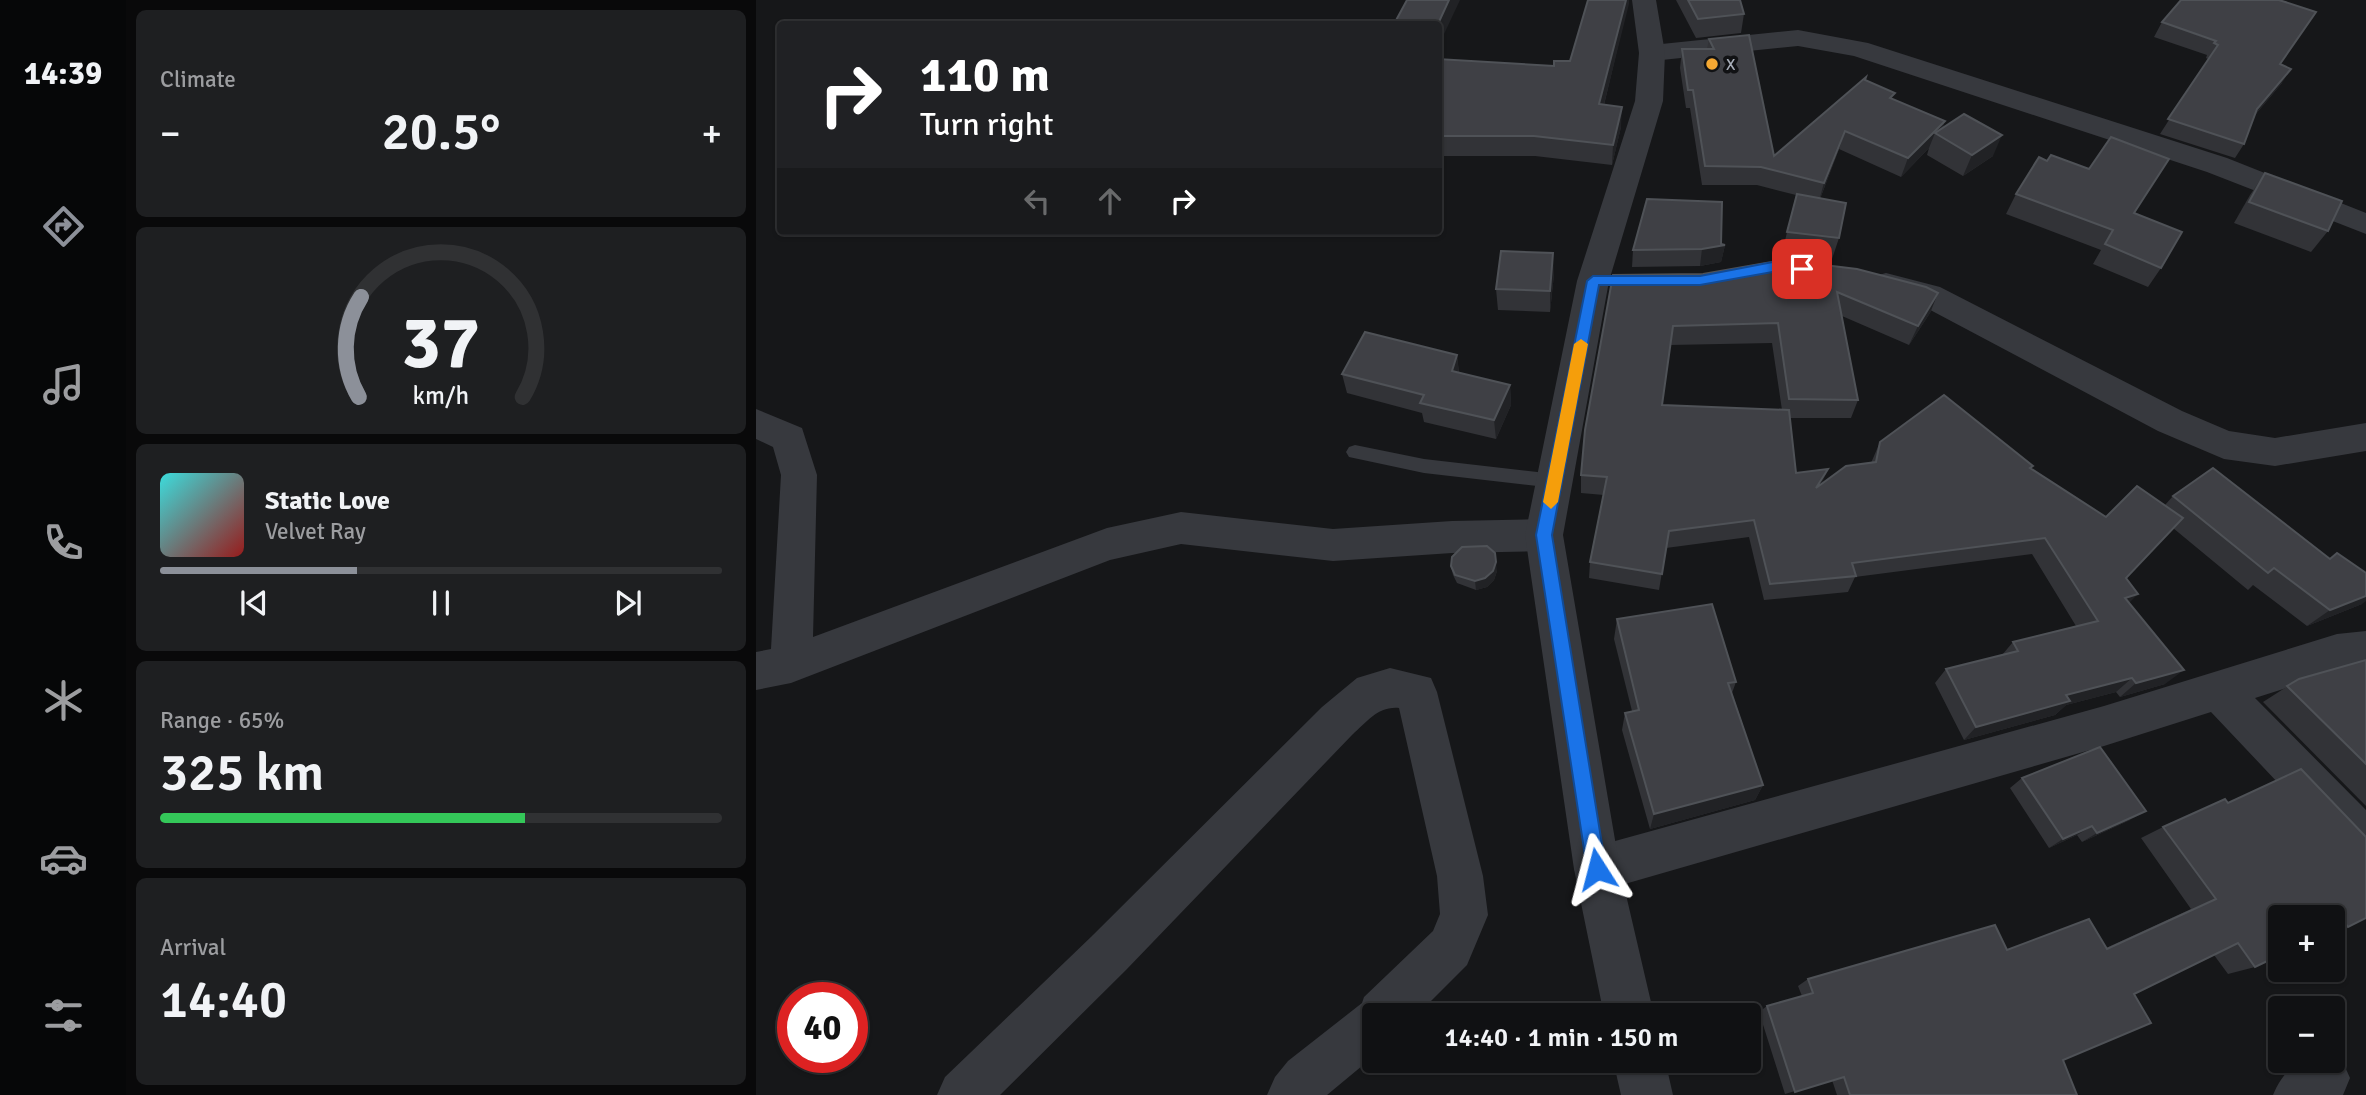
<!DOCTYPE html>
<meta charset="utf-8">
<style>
body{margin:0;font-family:Signika,sans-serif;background:#1e1f21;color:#f1f3f6;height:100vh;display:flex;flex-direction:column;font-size:26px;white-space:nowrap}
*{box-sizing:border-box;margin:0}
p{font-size:23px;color:#9c9da0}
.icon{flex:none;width:38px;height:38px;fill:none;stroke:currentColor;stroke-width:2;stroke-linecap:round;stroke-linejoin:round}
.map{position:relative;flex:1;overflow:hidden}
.drawer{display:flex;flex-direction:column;gap:10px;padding:10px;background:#09090a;width:630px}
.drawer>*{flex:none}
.banner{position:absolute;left:21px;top:21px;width:665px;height:214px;border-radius:7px;box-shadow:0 2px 5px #0004,0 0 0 2px #303133;background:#202124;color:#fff;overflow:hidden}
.buttons{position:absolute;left:1512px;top:905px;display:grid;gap:14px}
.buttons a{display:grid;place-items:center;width:77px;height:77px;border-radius:7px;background:#101113;box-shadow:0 2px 5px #0004,0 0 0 2px #303133;font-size:35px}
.speed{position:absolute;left:21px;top:982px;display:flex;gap:14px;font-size:35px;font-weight:700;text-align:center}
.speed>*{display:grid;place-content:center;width:91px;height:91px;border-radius:50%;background:#101113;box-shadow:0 2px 5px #0004,0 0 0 2px #303133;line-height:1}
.speed .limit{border:10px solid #d22;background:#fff;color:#111}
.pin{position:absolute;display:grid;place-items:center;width:60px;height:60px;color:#fff;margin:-30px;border-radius:14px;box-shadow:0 4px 10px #0006}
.me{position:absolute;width:77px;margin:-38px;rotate:351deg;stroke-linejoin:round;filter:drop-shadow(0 0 5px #0008)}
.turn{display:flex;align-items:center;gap:24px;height:147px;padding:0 28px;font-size:32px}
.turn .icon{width:91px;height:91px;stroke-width:2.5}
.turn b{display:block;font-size:49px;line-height:60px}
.lanes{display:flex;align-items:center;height:66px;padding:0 28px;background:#0003;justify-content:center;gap:35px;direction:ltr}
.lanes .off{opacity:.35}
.big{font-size:52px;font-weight:600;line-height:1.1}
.drawer .widget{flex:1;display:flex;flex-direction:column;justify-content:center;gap:10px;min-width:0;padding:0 24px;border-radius:10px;background:#1e1f21}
.drawer .dial{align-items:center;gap:0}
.dial svg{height:182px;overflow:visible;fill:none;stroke:#303133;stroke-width:7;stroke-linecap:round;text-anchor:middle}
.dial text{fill:#f1f3f6;stroke:none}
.song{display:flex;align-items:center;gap:21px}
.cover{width:84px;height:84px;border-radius:10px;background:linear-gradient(135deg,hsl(180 70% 55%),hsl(0 70% 35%))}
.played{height:7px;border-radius:4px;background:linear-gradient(90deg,#8c9099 35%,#303133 35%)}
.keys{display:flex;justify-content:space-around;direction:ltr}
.heat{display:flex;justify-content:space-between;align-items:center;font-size:38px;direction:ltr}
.charge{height:10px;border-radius:5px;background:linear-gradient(90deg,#34c759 65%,#303133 0)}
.trip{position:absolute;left:606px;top:1003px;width:399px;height:70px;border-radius:7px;background:#101113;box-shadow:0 2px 5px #0004,0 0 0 2px #303133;font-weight:600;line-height:70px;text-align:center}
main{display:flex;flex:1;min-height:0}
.dock{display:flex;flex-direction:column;width:126px;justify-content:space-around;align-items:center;background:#060708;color:#9c9da0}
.dock .icon{width:49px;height:49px}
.dock .on{color:#8c9099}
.dock b{font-size:32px;color:#f1f3f6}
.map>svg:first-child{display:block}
</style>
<main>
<nav class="dock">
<b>14:39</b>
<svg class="icon on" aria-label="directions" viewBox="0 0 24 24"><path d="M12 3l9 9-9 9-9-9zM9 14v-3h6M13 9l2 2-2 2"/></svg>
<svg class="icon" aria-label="music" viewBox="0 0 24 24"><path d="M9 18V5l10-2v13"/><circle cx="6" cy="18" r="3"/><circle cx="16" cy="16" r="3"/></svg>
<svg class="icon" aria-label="phone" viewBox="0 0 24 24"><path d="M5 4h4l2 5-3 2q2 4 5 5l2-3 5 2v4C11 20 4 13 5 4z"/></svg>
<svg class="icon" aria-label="climate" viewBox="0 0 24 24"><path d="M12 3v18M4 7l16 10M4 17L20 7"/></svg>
<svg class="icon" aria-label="car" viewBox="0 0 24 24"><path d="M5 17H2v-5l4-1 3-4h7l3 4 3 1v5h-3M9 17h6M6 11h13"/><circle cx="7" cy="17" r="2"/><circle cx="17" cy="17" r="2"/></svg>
<svg class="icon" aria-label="filters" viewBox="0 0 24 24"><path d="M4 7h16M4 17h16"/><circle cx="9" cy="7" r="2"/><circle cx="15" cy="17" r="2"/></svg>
</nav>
<section class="drawer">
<div class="widget"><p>Climate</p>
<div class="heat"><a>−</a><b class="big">20.5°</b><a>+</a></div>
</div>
<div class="widget dial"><svg viewBox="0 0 100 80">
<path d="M14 69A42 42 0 1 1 86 69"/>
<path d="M14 69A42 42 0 0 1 15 25" stroke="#8c9099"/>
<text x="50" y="56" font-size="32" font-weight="700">37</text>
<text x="50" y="72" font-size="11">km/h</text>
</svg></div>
<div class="widget">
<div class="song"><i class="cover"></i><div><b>Static Love</b><p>Velvet Ray</p></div></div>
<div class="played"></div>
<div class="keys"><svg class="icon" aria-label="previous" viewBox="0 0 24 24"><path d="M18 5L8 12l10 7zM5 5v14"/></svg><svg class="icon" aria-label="pause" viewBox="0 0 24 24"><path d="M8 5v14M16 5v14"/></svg><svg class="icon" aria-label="next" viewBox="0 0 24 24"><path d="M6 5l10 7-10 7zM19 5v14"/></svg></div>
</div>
<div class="widget"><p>Range · 65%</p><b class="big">325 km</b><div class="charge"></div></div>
<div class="widget"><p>Arrival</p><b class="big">14:40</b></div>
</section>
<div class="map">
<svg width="1610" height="1095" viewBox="0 0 1610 1095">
<rect width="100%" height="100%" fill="#161719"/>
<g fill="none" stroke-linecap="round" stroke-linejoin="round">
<path fill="#37393e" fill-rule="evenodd" d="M 599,445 L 668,459 L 799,474 L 806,476 L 808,481 L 806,486 L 799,488 L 668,473 L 593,457 L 590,452 L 593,447 Z"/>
<g fill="#37393e" fill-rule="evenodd">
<path d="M 1042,30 L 1112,43 L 1471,158 L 1610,213 L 1610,234 L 1451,172 L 1098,56 L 1042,46 L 896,61 L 887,59 L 883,53 L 887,47 L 896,45 Z"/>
<path d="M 1130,273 L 1184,287 L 1426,411 L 1473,431 L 1519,438 L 1610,423 L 1610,451 L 1519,466 L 1468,459 L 1402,431 L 1163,304 L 1119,292 L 1114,284 L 1119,276 Z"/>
<path d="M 0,409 L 46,428 L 61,475 L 57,637 L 351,528 L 425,512 L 577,529 L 696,521 L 788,519 L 802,524 L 807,535 L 802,546 L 788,551 L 696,553 L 577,561 L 425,544 L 354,560 L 35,683 L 0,690 L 0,652 L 15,649 L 25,475 L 17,447 L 0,439 Z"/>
<path d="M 1610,631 L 1610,669 L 1581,672 L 1499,698 L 1610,810 L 1610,866 L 1594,859 L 1455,712 L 1348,746 L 841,892 L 825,885 L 818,869 L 825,853 L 841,846 L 1348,706 L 1581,634 Z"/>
<path d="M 634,668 L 675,678 L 681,692 L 727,876 L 732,915 L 711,965 L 661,1015 L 618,1015 L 618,1056 L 571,1095 L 511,1095 L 519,1077 L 532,1061 L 606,1003 L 608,997 L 677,931 L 684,914 L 681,876 L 643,708 C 622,706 611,722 596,735 L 370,970 L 244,1095 L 181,1095 L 189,1077 L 336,936 L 566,707 L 601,678 Z"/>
<path d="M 1577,1056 L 1586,1060 L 1594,1078 L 1587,1095 L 1517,1095 C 1530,1064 1545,1060 1577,1060 Z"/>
</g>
<g fill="#37393e" fill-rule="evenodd">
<path d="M 876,0 L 900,0 L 909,53 L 907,101 L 853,281 L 807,535 L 864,869 L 898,1015 L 848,1015 L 818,869 L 769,535 L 821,281 L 879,101 L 883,53 Z"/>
<path d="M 857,1060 L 909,1060 L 917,1095 L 865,1095 Z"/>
</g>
</g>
<g fill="#323337" fill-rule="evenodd">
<path d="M 832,0 L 873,0 L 848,105 L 865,127 L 856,165 L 779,156 L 682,156 L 682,59 L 798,66 L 814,61 Z"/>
<path d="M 920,0 L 984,0 L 988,14 L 985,33 L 940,38 Z"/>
<path d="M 1406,22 L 1524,65 L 1526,83 L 1499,115 L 1488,144 L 1479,158 L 1404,134 L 1452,59 L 1450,58 L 1451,55 L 1398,37 Z"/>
<path d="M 953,39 L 1018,156 L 1109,80 L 1137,99 L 1189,121 L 1186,129 L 1237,156 L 1207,176 L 1171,155 L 1173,148 L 1145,177 L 1083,149 L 1064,199 L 1083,238 L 1076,259 L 1026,253 L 1040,195 L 1001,185 L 946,185 L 934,108 L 930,108 L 924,68 L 926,49 L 951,49 Z"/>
<path d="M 1291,161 L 1379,214 L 1405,268 L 1392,287 L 1337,264 L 1345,250 L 1250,214 L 1260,194 Z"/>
<path d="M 1509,173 L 1572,231 L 1555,252 L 1478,223 L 1494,195 Z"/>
<path d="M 965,244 L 969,245 L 965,262 L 944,266 L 876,267 L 877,250 Z"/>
<path d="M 798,274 L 794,312 L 742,310 L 740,289 Z"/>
<path d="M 857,275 L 1182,293 L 1174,313 L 1153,345 L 1086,316 L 1102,400 L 1095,418 L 1034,418 L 1040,473 L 1066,484 L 1115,463 L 1124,442 L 1277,466 L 1275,468 L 1350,517 L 1409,505 L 1417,496 L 1573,559 L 1581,553 L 1606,604 L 1551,626 L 1497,585 L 1492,590 L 1417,528 L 1370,578 L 1373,603 L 1409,684 L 1364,697 L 1360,692 L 1310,705 L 1299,715 L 1208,740 L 1179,683 L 1190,669 L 1246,655 L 1257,642 L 1320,626 L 1276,554 L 1099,577 L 1092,592 L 1008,600 L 993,537 L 910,548 L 903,590 L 833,578 L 834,562 L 848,495 L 825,493 L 825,475 ZM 1016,343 L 1026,410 L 906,405 L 914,345 Z"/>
<path d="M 701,355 L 703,373 L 754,385 L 755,405 L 740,439 L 668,422 L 666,413 L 591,393 L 586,374 Z"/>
<path d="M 695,566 L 741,571 L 738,580 L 731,587 L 720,590 L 701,583 L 697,575 Z"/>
<path d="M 861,619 L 980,682 L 976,693 L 1007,785 L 999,800 L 894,829 L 866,730 L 869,713 L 876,711 L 858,639 Z"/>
<path d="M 1610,660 L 1610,806 L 1507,702 L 1543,679 Z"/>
<path d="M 1266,778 L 1374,820 L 1326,842 L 1321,835 L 1293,848 L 1254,788 Z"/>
<path d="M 1469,799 L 1592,927 L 1577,931 L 1577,917 L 1499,967 L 1472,974 L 1458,955 L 1378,994 L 1307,1060 L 1321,1095 L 1081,1095 L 1076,1080 L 1029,1094 L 1003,1012 L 1011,1006 L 1046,996 L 1042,986 L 1052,979 L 1251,950 L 1350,948 L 1435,909 L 1385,838 L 1407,827 Z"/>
</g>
<g fill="#212225">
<path d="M 693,0 L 704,0 L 682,47 L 682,24 Z"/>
<path d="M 870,0 L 873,0 L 873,4 L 843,124 L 843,104 Z"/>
<path d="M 1535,69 L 1526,83 L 1491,124 L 1501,109 Z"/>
<path d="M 866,107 L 865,127 L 856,165 L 857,145 Z"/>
<path d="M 1189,121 L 1183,136 L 1179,133 L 1173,148 L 1145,177 L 1152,158 Z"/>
<path d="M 1089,131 L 1083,149 L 1063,201 L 1068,183 Z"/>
<path d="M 1246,135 L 1237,156 L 1207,176 L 1216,155 Z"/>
<path d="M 969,245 L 965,262 L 944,266 L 946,249 Z"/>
<path d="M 797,253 L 798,274 L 794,312 L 794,291 Z"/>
<path d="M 1182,293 L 1174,313 L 1153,345 L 1162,326 Z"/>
<path d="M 701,355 L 703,375 L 696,371 Z"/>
<path d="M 754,385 L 755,405 L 740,439 L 738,420 Z"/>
<path d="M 1072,469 L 1065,486 L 1060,488 Z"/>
<path d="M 740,562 L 741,571 L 738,580 L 731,587 L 720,590 L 719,581 Z"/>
<path d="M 1382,594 L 1366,610 L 1369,598 Z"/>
<path d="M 1610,596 L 1610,601 L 1606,604 L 1551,626 L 1574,610 Z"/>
<path d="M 1428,670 L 1409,684 L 1364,697 L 1380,683 Z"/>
<path d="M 1376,678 L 1360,692 L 1310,705 L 1299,715 L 1208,740 L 1220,727 L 1310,695 Z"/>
<path d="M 1007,785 L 999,800 L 894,829 L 898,814 Z"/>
<path d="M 1390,811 L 1374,820 L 1326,842 L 1341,833 Z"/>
<path d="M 1336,826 L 1321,835 L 1293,848 L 1307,839 Z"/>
</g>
<g fill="#3f4045" stroke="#4f5257" stroke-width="2">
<path d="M 651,0 L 693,0 L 682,24 L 638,24 Z"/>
<path d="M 832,0 L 870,0 L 843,104 L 866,107 L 857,145 L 778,136 L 682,136 L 682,59 L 798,66 L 798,61 L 814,61 Z"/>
<path d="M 932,0 L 984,0 L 988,14 L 942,19 Z"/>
<path d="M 1425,0 L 1523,0 L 1560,12 L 1524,64 L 1535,69 L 1501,109 L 1488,144 L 1412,119 L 1462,45 L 1458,43 L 1460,41 L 1406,22 Z"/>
<path d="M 993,35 L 1018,156 L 1110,77 L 1109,80 L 1139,93 L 1134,98 L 1189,121 L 1152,158 L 1089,131 L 1068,183 L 1005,167 L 949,166 L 937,90 L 932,90 L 926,49 L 958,49 L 953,39 Z"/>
<path d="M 1208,114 L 1246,135 L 1216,155 L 1179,133 Z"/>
<path d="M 1355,137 L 1413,159 L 1378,213 L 1426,232 L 1405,268 L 1349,244 L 1357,230 L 1260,194 L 1283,157 L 1291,161 L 1295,155 L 1333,169 Z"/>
<path d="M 1509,173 L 1586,201 L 1572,231 L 1493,202 Z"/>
<path d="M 1041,194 L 1090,203 L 1083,238 L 1031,232 Z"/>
<path d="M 891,199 L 966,202 L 965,244 L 969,245 L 946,249 L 877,250 Z"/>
<path d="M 745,251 L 797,253 L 794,291 L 740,289 Z"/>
<path d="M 1027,260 L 1101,269 L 1170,287 L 1182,293 L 1162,326 L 1081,292 L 1102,400 L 1033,399 L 1022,323 L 917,326 L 906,405 L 1033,410 L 1040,473 L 1072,469 L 1060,488 L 1090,466 L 1120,462 L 1124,442 L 1188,395 L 1277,466 L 1274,468 L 1350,517 L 1381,486 L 1427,518 L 1370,578 L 1382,594 L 1369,598 L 1428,670 L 1380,683 L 1376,678 L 1310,695 L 1314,701 L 1220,727 L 1190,669 L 1262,651 L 1257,642 L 1342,621 L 1289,538 L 1096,563 L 1100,576 L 1014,584 L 998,520 L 913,531 L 906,574 L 834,562 L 851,477 L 825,475 L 829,430 L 857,275 L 947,274 Z"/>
<path d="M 609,332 L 701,355 L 696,371 L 754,385 L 738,420 L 664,403 L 668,395 L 586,374 Z"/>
<path d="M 1457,468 L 1574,559 L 1581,553 L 1610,573 L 1610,596 L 1574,610 L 1518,568 L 1512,573 L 1417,496 Z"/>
<path d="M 731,546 L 739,553 L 740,562 L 737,571 L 729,578 L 719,581 L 699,575 L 695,566 L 696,557 L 706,547 Z"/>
<path d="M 956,604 L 980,682 L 972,683 L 1007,785 L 898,814 L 869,713 L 883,710 L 861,619 Z"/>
<path d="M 1610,660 L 1610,764 L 1531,686 L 1543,679 Z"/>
<path d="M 1344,747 L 1390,811 L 1341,833 L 1336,826 L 1307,839 L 1266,778 Z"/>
<path d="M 1545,769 L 1610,837 L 1610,918 L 1592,927 L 1589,923 L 1577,929 L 1577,917 L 1524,917 L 1524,955 L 1499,967 L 1482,943 L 1378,994 L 1395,1023 L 1307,1060 L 1321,1095 L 1094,1095 L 1088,1077 L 1039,1092 L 1011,1006 L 1057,993 L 1052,979 L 1239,925 L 1251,950 L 1333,919 L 1351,949 L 1460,899 L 1407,827 L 1469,799 L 1472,803 Z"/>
</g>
<path fill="#1a73e8" stroke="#114b97" stroke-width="2" d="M 1022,261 L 1046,265 L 1053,269 L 1046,274 L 1022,271 L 944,285 L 843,285 L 796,535 L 850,869 L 848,875 L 841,878 L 834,875 L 831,869 L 780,535 L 831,281 L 837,276 L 944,276 Z"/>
<path fill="#f59e0b" d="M 825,339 L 832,344 L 802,502 L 795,509 L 787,502 L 818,344 Z"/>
<circle fill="#f5a832" stroke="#111214" stroke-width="2.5" cx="956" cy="64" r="7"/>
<g text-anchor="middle" stroke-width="7" stroke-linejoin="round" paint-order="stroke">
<g font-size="16" fill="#a8aeb9" stroke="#111214" text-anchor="start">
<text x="970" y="70">X</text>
</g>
</g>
</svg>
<div class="buttons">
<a>+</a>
<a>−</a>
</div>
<div class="speed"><div class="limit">40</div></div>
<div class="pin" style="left:1046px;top:269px;background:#d93025"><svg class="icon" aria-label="arrive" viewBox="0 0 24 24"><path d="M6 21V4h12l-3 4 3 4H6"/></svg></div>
<svg class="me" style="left:841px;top:869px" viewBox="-20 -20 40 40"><path d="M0-17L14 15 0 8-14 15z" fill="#1a73e8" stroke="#fff" stroke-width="4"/></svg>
<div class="trip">14:40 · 1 min · 150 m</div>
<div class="banner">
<div class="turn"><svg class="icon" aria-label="right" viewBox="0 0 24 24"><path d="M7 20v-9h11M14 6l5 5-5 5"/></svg><div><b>110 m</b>Turn right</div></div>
<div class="lanes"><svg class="icon off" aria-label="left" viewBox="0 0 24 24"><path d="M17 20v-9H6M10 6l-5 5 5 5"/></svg><svg class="icon off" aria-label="ahead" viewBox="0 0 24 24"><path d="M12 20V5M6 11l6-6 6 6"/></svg><svg class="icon" aria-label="right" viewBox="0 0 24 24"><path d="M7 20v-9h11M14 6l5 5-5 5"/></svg></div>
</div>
</div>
</main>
